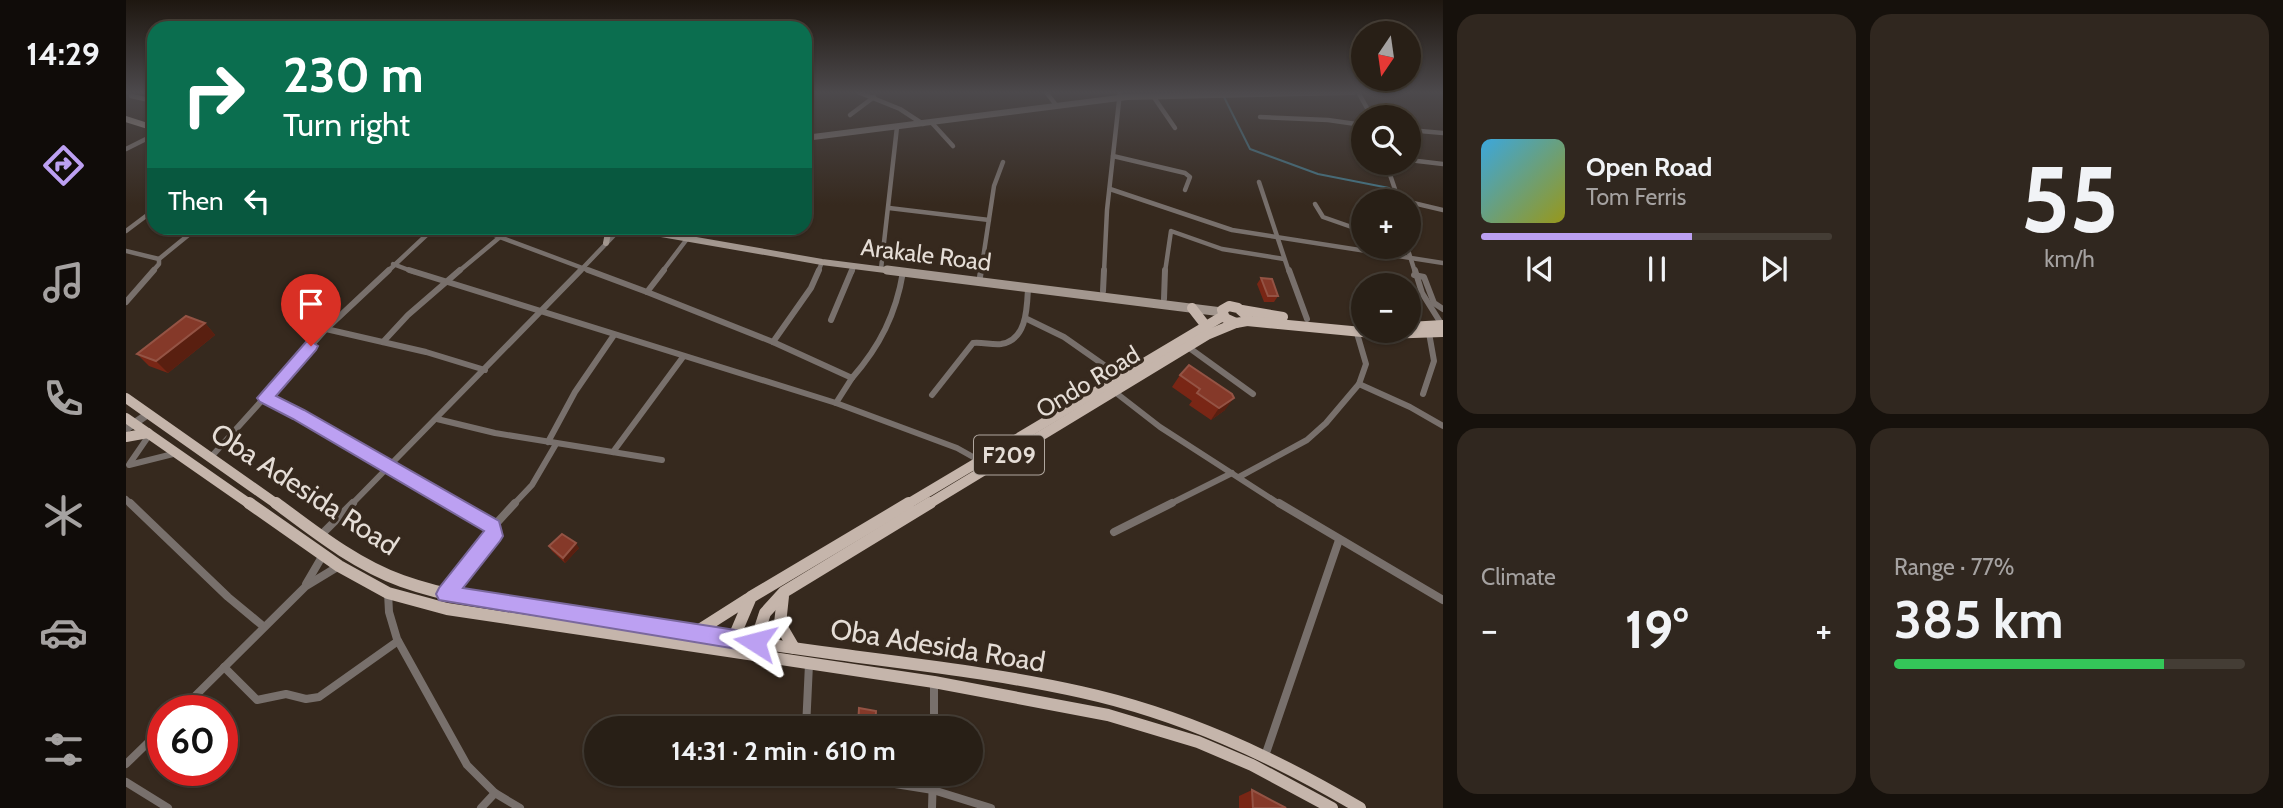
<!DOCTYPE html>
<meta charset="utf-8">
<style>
body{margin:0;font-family:Cabin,sans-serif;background:#30271f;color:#f1f3f6;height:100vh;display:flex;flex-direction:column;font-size:26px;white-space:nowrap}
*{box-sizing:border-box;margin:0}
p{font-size:23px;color:#a5a2a1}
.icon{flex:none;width:38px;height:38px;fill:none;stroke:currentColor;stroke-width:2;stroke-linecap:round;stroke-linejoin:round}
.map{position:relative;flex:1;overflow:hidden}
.side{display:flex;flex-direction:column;gap:14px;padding:14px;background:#16110c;width:840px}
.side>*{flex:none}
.banner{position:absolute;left:21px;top:21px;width:665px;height:214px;border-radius:21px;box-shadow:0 2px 5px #0004,0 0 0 2px #443d35;background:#0b6e4f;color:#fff;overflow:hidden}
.needle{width:46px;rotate:193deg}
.buttons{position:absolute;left:1225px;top:21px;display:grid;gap:14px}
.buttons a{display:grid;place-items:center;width:70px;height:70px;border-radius:50%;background:#281f16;box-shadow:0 2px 5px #0004,0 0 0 2px #443d35;font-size:35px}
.speed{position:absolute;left:21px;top:695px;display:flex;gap:14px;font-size:35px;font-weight:700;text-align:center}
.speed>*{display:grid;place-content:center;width:91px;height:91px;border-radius:50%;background:#281f16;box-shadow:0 2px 5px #0004,0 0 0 2px #443d35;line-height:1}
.speed .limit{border:10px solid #d22;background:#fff;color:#111}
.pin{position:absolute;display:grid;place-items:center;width:60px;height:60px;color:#fff;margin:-72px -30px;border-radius:50% 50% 50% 0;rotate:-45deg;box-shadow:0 0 7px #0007}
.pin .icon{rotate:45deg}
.me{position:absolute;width:77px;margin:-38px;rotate:279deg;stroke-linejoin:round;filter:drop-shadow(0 0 5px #0008)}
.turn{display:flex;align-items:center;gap:24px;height:147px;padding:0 21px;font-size:32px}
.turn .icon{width:91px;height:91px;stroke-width:2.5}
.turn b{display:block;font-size:49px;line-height:60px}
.then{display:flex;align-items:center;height:66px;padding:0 21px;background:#0003;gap:14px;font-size:26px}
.big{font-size:52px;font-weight:800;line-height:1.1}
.side .tile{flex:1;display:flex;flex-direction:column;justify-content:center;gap:10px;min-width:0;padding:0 24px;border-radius:21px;background:#30271f}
.side .dial{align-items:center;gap:0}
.dial b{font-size:91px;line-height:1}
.song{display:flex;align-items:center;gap:21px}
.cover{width:84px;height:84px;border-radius:10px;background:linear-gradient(135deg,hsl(200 70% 55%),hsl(60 70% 35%))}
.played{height:7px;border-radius:4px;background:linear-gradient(90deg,#bca0f2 60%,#443d35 60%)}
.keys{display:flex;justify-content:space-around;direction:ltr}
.heat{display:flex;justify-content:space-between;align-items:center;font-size:38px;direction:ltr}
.charge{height:10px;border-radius:5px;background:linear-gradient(90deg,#34c759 77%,#443d35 0)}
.side .tiles{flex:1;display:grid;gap:14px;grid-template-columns:repeat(2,1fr)}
.trip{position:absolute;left:458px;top:716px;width:399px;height:70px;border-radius:35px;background:#281f16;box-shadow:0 2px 5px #0004,0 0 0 2px #443d35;font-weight:800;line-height:70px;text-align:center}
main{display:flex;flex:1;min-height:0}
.dock{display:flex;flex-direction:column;width:126px;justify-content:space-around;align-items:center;background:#100c09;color:#a5a2a1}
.dock .icon{width:49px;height:49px}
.dock .on{color:#bca0f2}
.dock b{font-size:32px;color:#f1f3f6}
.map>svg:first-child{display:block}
</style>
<main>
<nav class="dock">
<b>14:29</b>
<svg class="icon on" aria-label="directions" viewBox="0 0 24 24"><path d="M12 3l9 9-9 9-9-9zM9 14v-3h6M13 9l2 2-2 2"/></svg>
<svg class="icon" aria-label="music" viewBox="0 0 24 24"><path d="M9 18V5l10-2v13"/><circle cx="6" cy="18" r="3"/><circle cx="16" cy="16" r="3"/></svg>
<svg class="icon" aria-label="phone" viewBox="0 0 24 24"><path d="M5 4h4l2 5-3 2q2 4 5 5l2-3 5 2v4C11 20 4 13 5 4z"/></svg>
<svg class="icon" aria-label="climate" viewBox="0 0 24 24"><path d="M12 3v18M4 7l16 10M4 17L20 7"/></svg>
<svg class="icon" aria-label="car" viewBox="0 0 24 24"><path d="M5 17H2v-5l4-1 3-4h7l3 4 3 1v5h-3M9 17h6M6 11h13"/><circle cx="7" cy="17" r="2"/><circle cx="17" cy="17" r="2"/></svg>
<svg class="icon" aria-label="filters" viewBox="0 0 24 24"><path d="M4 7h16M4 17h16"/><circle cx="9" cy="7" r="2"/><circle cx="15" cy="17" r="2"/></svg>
</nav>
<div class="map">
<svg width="1317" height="808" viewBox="0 0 1317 808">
<rect width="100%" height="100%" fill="#36291e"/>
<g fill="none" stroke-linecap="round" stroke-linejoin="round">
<path stroke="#457585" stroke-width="2" d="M 1098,97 L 1124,149 L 1192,174 L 1263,188"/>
<g stroke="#78706c" stroke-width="4.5">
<path d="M 732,92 L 774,109 L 797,124"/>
<path d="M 920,92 L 930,105"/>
<path d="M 1232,92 L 1246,117"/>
<path d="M 5,96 L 28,101"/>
<path d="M 1027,96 L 1049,128"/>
<path d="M 724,115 L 748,97"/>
<path d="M 1134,117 L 1202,120 L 1237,125"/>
<path d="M 806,123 L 827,146"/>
<path d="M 1283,130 L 1317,133"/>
<path d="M 0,149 L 28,135"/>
<path d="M 987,156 L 1059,173 L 1064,177 L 1059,190"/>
<path d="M 1283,160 L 1317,164"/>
<path d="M 1260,163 L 1273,201"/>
<path d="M 1133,182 L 1163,272"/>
<path d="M 984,189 L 1106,230 L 1317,263"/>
<path d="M 679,197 L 683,197"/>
<path d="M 1283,202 L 1317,210"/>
<path d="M 1189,204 L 1197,217 L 1237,231"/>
<path d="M 763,208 L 863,220"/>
<path d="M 350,228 L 467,272"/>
<path d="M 0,231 L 28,210"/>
<path d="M 552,232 L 555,228"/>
<path d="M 1281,247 L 1289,272"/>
<path d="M 0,251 L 33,259"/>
<path d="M 267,264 L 288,272"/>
<path d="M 755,269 L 771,127"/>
<path d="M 26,272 L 33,264 L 33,259 L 71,228"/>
<path d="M 261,272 L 308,228"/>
<path d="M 332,272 L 374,237"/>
<path d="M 453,272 L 495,228"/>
<path d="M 536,272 L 561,239"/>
<path d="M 692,272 L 696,262"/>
<path d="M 726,272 L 728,266"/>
<path d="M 855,272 L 868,186 L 877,162"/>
<path d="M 978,272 L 981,210 L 994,92"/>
<path d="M 1039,272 L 1045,231 L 1096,249 L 1158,259"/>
</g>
<g stroke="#78706c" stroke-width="6">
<path d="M 283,270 L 710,403 L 726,378"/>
<path d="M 462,270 L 521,292 L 538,270"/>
<path d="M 1163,270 L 1181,319"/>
<path d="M 1289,270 L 1296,293 L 1316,325"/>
<path d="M 1288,275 L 1298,277 L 1308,303 L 1317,309"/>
<path d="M 854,277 L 855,270"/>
<path d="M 977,291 L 978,270"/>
<path d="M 521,292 L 647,342 L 726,378 C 754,346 770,314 777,272"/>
<path d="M 1038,299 L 1039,270"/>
<path d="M 0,302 L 28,270"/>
<path d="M 901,319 L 938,337 L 995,377"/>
<path d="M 705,320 L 726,270"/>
<path d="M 200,329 L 300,352 L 359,370"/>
<path d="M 257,342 L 282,315 L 334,270"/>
<path d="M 647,342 L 685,288 L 693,270"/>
<path d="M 1062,347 L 1127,394"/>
<path d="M 1233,384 L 1284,407 L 1317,426"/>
<path d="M 985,389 L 1034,427 L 1155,505"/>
<path d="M 1297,394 L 1308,361 L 1303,333"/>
<path d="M 806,395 L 847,343 C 856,342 866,345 875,344 C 901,340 901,308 902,288"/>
<path d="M 139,398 L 173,414 L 329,505"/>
<path d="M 710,403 L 831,448 L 856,462"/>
<path d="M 311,419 L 369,433 L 536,460"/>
<path d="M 422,442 L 449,392 L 488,335"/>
<path d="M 487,452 L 557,357"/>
<path d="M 85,457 L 200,329 L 263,270"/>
<path d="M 4,463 L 24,434"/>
<path d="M 3,465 L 51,453"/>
<path d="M 1113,477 L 1181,440 L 1200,423 L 1233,384 L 1240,364 L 1230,330"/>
<path d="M 0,499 L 6,505"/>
<path d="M 225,505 L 455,270"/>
<path d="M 387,505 L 406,485 L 430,444"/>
<path d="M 1042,505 L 1106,473"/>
</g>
<g stroke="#78706c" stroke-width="8">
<path d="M 4,503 L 102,597 L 137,626"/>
<path d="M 1153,503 L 1317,600"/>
<path d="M 367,527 L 389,503"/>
<path d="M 988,532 L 1046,503"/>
<path d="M 195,535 L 227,503"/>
<path d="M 180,584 L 197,555"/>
<path d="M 262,593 L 263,612 L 271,639 L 341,765 L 369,793 L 394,808"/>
<path d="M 321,593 L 367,535 L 367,527 L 326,503"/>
<path d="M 98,667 L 131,700 L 160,694 L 180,699 L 193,697 L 272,641"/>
<path d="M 808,682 L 808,728"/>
<path d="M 55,710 L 180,586 L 213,566"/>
<path d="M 520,727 L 524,728"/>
<path d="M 680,728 L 683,664"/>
<path d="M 1139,756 L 1213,540"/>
<path d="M 0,764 L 37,728"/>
<path d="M 706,774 L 807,790 L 865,808"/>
<path d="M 0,782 L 42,808"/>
<path d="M 355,808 L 369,793"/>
<path d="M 806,808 L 807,774"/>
</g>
<path stroke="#78706c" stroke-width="6" d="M 679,138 L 1001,97 L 1227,92"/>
<path stroke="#78706c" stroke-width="8" d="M 0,429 L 22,414"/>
<g stroke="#a3978f" stroke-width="6">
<path d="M 0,119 L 28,128"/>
<path d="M 501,228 L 696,262 L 775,272"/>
<path d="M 480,243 L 483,228"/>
</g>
<path stroke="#a3978f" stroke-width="9" d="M 761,270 L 1096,312"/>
<g stroke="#c5b5ab" stroke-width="10">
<path d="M 1103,306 L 1112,308 L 1121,316 L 1121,321 L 1110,323 L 1099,318 L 1096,310 Z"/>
<path d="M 1066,308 L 1080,326"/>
<path d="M 1116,310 L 1157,317"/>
<path d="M 1121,321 L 1257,334 L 1317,332"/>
<path d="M 1283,327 L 1317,325"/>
<path d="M 0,398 L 152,505"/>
<path d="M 0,418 L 125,505"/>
<path d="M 0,437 L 22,433"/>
<path d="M 780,505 L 1097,316"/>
<path d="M 801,505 L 1081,335 L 1110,323"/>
</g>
<g stroke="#c5b5ab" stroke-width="12">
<path d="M 123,503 L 213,566 L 262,593 L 321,609 L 808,682 L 982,715 L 1072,742 L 1126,765 L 1206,808"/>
<path d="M 150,503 C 189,532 229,564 276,581 C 335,602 400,607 462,617 C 545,630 628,643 711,654 C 793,665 875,674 955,692 C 1055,714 1146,756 1234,808"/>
<path d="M 657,596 L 654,624 L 668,648"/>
<path d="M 567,634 L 622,599"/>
<path d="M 605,644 L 625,597 L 783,503"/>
<path d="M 628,647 L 639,613 L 658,592 L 804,503"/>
</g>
</g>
<g fill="#792615">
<path d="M 1135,278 L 1152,296 L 1148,302 L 1138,302 L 1131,284 Z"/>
<path d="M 79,323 L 89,335 L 42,373 L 23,366 L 11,354 Z"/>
<path d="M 1063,365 L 1099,410 L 1085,420 L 1063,405 L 1066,401 L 1046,387 L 1054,375 Z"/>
<path d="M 423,546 L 453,548 L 439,563 L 426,551 Z"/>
<path d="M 1126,790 L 1160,808 L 1113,808 L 1113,796 Z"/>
</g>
<g fill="#591f10">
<path d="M 79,323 L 89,335 L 42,373 L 30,361 Z"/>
<path d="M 1108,398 L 1099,410 L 1085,420 L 1093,408 Z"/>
<path d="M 450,543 L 453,548 L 439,563 L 437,558 Z"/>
</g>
<g fill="#853929" stroke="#945344" stroke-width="2">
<path d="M 1135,278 L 1146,279 L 1152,296 L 1142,296 Z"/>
<path d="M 60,316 L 79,323 L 30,361 L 11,354 Z"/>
<path d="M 1063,365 L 1106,394 L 1108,398 L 1093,408 L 1071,393 L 1074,389 L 1054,375 Z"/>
<path d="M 436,534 L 450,543 L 437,558 L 423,546 Z"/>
<path d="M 733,708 L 750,711 L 749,728 L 732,726 Z"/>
<path d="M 1126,790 L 1160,808 L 1127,808 Z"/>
</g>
<linearGradient id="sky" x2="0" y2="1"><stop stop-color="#1e1710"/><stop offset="0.45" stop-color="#4c494c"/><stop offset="1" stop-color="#4c494c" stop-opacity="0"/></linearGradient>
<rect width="1317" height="205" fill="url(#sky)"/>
<path fill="#bca0f2" stroke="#7a689d" stroke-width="2" d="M 185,341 L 192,346 L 190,350 L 150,396 L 178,410 L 373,521 L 377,536 L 374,541 L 337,588 L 629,633 L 636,635 L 639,642 L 636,649 L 629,652 L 313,600 L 310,594 L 313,588 L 358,531 L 167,419 L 134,402 L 131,398 L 180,342 Z"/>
<g text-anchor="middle" stroke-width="7" stroke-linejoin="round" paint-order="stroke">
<rect fill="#36291e" stroke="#b0a79f" stroke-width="2" x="848" y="435.5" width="70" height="39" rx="5"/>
<g font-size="23" font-weight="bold" fill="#e5ddd6">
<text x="883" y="463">F209</text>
</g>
<g font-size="24" fill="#e5ddd6" stroke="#36291e">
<text transform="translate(800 255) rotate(7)" y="8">Arakale Road</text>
<text transform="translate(962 382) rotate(-31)" y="8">Ondo Road</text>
</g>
<g font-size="28" fill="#e5ddd6" stroke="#36291e">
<text transform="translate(179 489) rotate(33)" y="10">Oba Adesida Road</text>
<text transform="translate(812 645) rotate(9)" y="10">Oba Adesida Road</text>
</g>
</g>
</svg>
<div class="buttons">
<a><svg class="needle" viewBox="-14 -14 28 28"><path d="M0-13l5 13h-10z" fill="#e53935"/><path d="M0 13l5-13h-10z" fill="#a5a2a1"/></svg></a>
<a><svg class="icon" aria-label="search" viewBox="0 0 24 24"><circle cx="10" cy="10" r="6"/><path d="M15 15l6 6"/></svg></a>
<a>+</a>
<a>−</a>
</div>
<div class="speed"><div class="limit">60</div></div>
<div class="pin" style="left:185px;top:346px;background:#d93025"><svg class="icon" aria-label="arrive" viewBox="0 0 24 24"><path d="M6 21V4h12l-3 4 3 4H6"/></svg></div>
<svg class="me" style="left:629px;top:642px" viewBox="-20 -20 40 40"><path d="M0-17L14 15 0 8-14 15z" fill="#bca0f2" stroke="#fff" stroke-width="4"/></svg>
<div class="trip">14:31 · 2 min · 610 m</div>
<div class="banner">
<div class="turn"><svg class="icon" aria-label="right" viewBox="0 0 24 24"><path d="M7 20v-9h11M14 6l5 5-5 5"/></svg><div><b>230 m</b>Turn right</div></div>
<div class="then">Then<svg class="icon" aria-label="left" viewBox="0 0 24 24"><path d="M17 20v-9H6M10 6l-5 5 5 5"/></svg></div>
</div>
</div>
<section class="side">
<div class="tiles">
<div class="tile">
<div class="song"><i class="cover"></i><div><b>Open Road</b><p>Tom Ferris</p></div></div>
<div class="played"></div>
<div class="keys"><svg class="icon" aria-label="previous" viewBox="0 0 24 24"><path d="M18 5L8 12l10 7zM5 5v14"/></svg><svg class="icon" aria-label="pause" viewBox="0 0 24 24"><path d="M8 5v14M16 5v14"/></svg><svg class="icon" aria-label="next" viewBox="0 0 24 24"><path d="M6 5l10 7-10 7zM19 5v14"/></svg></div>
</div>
<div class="tile dial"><b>55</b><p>km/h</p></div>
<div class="tile"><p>Climate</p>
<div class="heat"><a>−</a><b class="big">19°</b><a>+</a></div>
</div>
<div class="tile"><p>Range · 77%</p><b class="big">385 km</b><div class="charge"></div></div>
</div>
</section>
</main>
